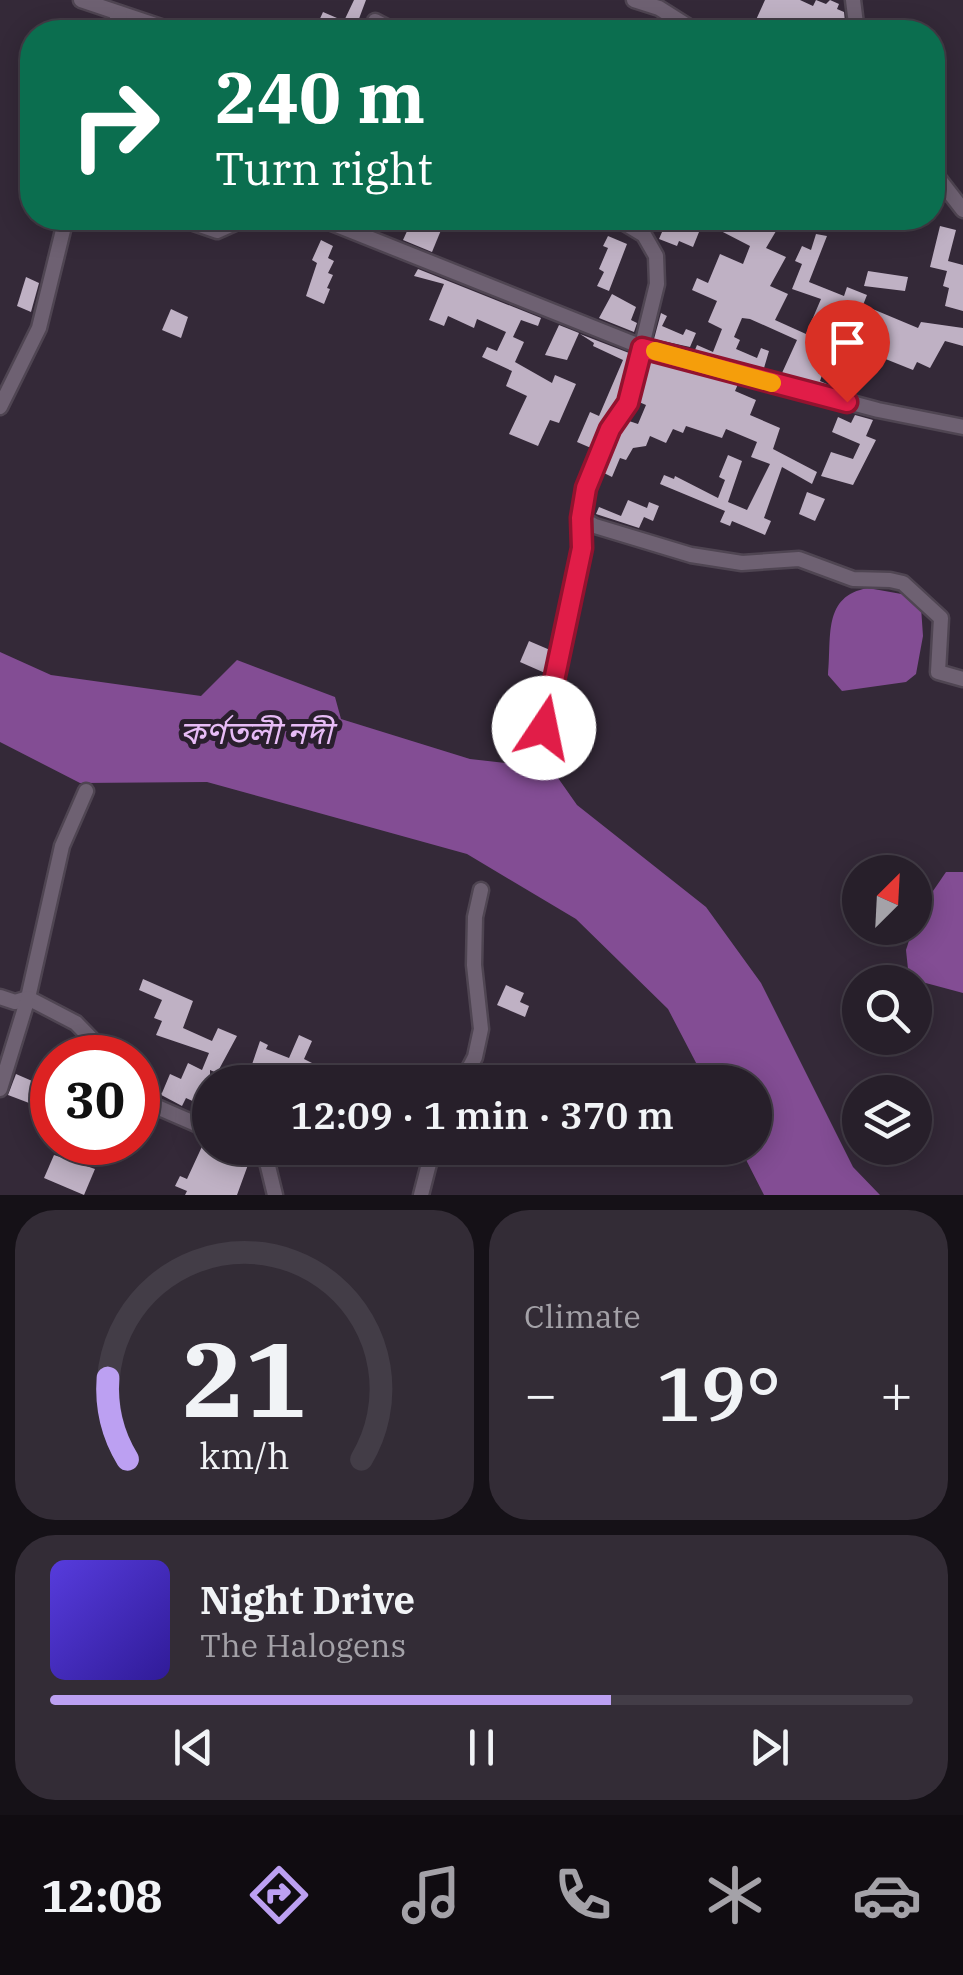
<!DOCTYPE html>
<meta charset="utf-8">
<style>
body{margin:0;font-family:"IBM Plex Serif","Noto Sans Bengali",serif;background:#332c36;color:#f1f3f6;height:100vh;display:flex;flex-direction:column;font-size:38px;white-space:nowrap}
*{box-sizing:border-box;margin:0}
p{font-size:32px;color:#a4a2a8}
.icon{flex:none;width:55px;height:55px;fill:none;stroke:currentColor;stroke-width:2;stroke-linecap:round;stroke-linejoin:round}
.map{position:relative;height:1195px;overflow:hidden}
.side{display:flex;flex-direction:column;gap:15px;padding:15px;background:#151117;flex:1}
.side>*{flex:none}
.banner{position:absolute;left:20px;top:20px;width:925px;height:210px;border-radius:40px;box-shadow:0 5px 25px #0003,0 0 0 2px #433d47;background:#0b6e4f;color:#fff;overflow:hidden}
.needle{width:65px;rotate:24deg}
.buttons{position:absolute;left:842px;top:855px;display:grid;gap:20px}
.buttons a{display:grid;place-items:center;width:90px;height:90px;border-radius:50%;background:#271f2a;box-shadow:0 5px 25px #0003,0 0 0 2px #433d47;font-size:50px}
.speed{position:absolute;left:30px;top:1035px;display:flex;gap:20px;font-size:50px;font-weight:700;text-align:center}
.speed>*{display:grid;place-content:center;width:130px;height:130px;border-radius:50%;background:#271f2a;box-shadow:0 5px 25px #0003,0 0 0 2px #433d47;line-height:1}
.speed .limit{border:15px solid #d22;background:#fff;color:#111}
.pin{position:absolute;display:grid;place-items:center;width:85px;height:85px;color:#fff;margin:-102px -42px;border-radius:50% 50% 50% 0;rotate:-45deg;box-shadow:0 0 10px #0007}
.pin .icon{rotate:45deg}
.me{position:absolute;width:110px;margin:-55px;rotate:11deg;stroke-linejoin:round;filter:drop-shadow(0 0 8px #0008)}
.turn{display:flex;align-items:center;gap:35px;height:210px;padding:0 30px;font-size:45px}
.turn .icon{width:130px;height:130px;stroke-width:2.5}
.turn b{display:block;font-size:70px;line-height:85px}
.big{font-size:75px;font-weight:600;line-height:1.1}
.side .card{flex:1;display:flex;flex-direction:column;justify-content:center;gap:15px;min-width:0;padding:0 35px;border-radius:40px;background:#332c36}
.side .dial{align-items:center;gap:0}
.dial svg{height:260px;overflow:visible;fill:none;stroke:#433d47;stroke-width:7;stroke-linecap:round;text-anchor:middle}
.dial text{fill:#f1f3f6;stroke:none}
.song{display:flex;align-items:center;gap:30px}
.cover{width:120px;height:120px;border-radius:15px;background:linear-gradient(135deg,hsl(250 70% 55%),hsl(250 70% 35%))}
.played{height:10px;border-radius:5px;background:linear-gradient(90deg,#bca0f2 65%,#433d47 65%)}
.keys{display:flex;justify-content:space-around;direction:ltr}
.heat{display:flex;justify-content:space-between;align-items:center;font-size:55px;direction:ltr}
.side .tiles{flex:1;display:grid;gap:15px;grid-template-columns:1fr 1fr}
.card:last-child{grid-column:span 2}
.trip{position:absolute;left:192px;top:1065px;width:580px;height:100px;border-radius:50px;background:#271f2a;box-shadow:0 5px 25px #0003,0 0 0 2px #433d47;font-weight:600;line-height:100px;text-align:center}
.menu{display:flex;height:160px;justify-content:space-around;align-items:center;background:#100c11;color:#a4a2a8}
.menu .icon{width:70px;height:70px}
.menu .selected{color:#bca0f2}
.menu b{font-size:45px;color:#f1f3f6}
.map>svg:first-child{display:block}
</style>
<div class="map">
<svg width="963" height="1195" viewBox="0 0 963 1195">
<rect width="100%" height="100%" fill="#342938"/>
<g fill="#834d94">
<path d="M 868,588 L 907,595 L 921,607 L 923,636 L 916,674 L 906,682 L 842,691 L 828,675 C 832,637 822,596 868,588 Z"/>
<path d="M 0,652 L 51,675 L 201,696 L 237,660 L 335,697 L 341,719 L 470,759 L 551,768 L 577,805 L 706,907 L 761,983 L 853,1167 L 880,1195 L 764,1195 L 740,1148 L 755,1148 L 755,1082 L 706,1082 L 668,1009 L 576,919 L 467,854 L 207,782 L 80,783 L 0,742 Z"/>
<path d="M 946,872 L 963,872 L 963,993 L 922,982 L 908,969 L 906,950 L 918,913 Z"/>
</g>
<g fill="#bfb1c4">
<path d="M 354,0 L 366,0 L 354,32 L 340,32 L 318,23 L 323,12 L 344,21 Z"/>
<path d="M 765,0 L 800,0 L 813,6 L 816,0 L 826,4 L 830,0 L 839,4 L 837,9 L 844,12 L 846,32 L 746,29 L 750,20 L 755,22 Z"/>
<path d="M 413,218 L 446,218 L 432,252 L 403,240 Z"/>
<path d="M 668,218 L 679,218 L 677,222 L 699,232 L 693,247 L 679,241 L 677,246 L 659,239 Z"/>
<path d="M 725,218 L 782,221 L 766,248 L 786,257 L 770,286 L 788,294 L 775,320 L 806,334 L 821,299 L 792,289 L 802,264 L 795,261 L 802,246 L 811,250 L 816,234 L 827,236 L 809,282 L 844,296 L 847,287 L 867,295 L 863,305 L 918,328 L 921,322 L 963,328 L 963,346 L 945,341 L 930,368 L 917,362 L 913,370 L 883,358 L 881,361 L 855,347 L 847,367 L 825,357 L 818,373 L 822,375 L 820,381 L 836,388 L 782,373 L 797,340 L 750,319 L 742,318 L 734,337 L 740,340 L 736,349 L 757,358 L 761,348 L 769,351 L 764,368 L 695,350 L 697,345 L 713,352 L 722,329 L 708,322 L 717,301 L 692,290 L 697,278 L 708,283 L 720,254 L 743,264 L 750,246 L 719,230 Z"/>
<path d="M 940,226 L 956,230 L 948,261 L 963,265 L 963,311 L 945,306 L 949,288 L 943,286 L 947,271 L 930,267 Z"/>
<path d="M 608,236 L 627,244 L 609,291 L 597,286 L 604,272 L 599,269 L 608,248 L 603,246 Z"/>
<path d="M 321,240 L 333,246 L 328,258 L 334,261 L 328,273 L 333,275 L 327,288 L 330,289 L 324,304 L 306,296 L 317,263 L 312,260 Z"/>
<path d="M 418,269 L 541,318 L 538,326 L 521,320 L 513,337 L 524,342 L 515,362 L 552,383 L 555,375 L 576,384 L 559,423 L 550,420 L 538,446 L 509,434 L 527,396 L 506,386 L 512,371 L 482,357 L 487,347 L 497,351 L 506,332 L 477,319 L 474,328 L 448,316 L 444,326 L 429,320 L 444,284 L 414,276 Z"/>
<path d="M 868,271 L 908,277 L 905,291 L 864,286 Z"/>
<path d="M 26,277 L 39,283 L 31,312 L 17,306 Z"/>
<path d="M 612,294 L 636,307 L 631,320 L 637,323 L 634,332 L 599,318 Z"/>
<path d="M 171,309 L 188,317 L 181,338 L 162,330 Z"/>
<path d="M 661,313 L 667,316 L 662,326 L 683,335 L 686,329 L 696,333 L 690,347 L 654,339 Z"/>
<path d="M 559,325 L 579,333 L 567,360 L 545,355 Z"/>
<path d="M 580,334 L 629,353 L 618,399 L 601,423 L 591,448 L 577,442 L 590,412 L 599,416 L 623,360 L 593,346 L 594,343 Z"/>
<path d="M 649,360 L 738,384 L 735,391 L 756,400 L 750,415 L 780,428 L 773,449 L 817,472 L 812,484 L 782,467 L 764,518 L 771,521 L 765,535 L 732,521 L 730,526 L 720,522 L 725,511 L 660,484 L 664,475 L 674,479 L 675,476 L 718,498 L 725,480 L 719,477 L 728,455 L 742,461 L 728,502 L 747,510 L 770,464 L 751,457 L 757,442 L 726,429 L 722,438 L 686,426 L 683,433 L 673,429 L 666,443 L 650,436 L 646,446 L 633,448 L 626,460 L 620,458 L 612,477 L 604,473 L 619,434 L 629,421 L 638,424 L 646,405 L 639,402 Z"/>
<path d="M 855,415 L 873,420 L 866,436 L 876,440 L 853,485 L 821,476 L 831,452 L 853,459 L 860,444 L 832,432 L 838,417 L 851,423 Z"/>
<path d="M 807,492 L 825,499 L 815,521 L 799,514 Z"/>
<path d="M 628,500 L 647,508 L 649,502 L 659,506 L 653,521 L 644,517 L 639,528 L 596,514 L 599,507 L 621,516 Z"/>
<path d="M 529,641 L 550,650 L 545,673 L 520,662 Z"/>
<path d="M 143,979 L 193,1001 L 183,1028 L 212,1041 L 218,1028 L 237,1036 L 217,1073 L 210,1070 L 210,1084 L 199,1104 L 186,1098 L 182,1106 L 150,1089 L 162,1093 L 170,1074 L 181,1079 L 188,1063 L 202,1070 L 209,1053 L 156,1035 L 162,1021 L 154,1018 L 162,1000 L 139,990 Z"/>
<path d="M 506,985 L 524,993 L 520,1002 L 529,1006 L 525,1017 L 497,1005 Z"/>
<path d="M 299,1035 L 312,1041 L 304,1059 L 312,1063 L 304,1080 L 267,1065 L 260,1082 L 246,1082 L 260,1041 L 268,1045 L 266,1049 L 289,1058 Z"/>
<path d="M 16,1074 L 46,1087 L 37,1106 L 8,1095 Z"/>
<path d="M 205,1140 L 210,1140 L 210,1148 L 246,1148 L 249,1162 L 237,1195 L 185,1195 L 187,1191 L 175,1186 L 180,1176 L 187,1179 Z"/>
<path d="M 54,1155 L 95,1169 L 84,1195 L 44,1178 Z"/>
</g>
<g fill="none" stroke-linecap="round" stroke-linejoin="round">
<g stroke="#4f4552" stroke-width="19">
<g id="minor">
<path d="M 81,0 L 176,32"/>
<path d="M 634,0 L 659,8 L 697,32"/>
<path d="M 853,0 L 857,32"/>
<path d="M 375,21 L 396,32"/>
<path d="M 110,32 L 120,14"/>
<path d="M 932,170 L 963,210"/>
<path d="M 179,218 L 217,231 L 246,218"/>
<path d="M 319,218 L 642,347 L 878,410 L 963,427"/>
<path d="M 0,407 L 39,328 L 66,218"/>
<path d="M 581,518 L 595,526 L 691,555 L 742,563 L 799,559 L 853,579 L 890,580 L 903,583 L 941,618 L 938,672 L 963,679"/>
<path d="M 544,728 L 582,548 L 581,518 L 587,488 L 610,429 L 628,403 L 657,284 L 656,256 L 644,235 L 616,218"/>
<path d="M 0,997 L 15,1002 L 28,998 L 62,846 L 86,791"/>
<path d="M 462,1082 L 475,1057 L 481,1029 L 474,965 L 475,917 L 481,890"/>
<path d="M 0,1089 L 28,998 L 76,1023 L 110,1058"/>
<path d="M 138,1093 L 157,1107 L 210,1130"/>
<path d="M 256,1148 L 266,1158 L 275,1195"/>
<path d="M 421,1195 L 433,1148"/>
</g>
</g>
<use href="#minor" stroke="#6e6172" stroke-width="14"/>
</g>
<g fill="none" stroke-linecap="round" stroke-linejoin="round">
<g stroke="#92132f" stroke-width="25">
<path id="route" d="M 544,728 L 582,548 L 581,518 L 586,488 L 610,429 L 628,403 L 642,348 L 847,402"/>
</g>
<use href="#route" stroke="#e11d48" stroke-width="18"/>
<path stroke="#f59e0b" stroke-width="18" d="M 655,351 L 772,383"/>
</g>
<g text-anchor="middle" stroke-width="10" stroke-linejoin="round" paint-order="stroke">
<g font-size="32" font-style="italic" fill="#e7bcf6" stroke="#2a1f2e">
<text x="256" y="744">কর্ণতলী নদী</text>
</g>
</g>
</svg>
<div class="buttons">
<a><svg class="needle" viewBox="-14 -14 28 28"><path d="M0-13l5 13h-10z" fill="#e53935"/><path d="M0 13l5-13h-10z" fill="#a4a2a8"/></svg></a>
<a><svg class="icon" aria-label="search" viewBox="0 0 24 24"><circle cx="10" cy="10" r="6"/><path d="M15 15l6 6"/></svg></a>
<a><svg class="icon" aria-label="layers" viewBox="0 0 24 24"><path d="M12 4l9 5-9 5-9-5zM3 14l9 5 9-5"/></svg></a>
</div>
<div class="speed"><div class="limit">30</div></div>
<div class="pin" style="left:847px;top:402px;background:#d93025"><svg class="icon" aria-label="arrive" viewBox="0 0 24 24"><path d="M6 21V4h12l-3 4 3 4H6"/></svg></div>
<svg class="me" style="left:544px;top:728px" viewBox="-20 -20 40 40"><circle r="19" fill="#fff"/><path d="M0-13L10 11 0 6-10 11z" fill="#e11d48"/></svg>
<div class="trip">12:09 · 1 min · 370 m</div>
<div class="banner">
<div class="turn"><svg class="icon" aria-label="right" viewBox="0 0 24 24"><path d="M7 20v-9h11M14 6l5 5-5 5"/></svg><div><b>240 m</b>Turn right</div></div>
</div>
</div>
<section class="side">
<div class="tiles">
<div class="card dial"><svg viewBox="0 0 100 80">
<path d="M14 69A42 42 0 1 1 86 69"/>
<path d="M14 69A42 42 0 0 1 8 44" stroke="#bca0f2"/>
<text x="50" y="56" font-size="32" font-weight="700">21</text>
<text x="50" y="72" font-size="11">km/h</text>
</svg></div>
<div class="card"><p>Climate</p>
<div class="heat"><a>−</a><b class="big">19°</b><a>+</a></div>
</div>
<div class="card">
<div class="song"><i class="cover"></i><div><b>Night Drive</b><p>The Halogens</p></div></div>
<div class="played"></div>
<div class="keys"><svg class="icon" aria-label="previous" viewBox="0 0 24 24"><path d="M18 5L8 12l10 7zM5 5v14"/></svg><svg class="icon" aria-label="pause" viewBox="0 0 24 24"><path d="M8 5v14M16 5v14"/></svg><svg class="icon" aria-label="next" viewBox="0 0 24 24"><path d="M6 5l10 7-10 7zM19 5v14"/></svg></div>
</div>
</div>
</section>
<nav class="menu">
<b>12:08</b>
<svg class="icon selected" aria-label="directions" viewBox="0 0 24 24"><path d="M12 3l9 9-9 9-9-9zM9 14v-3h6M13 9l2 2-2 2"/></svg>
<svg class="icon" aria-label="music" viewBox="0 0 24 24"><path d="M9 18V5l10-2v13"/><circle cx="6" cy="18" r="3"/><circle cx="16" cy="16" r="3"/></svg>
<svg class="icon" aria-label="phone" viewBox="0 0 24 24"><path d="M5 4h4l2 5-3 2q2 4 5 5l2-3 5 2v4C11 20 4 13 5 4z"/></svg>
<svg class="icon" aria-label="climate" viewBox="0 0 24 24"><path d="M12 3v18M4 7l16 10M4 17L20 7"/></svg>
<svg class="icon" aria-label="car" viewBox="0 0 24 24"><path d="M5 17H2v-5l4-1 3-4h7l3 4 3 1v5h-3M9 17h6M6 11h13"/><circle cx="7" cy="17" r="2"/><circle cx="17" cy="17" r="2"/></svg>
</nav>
